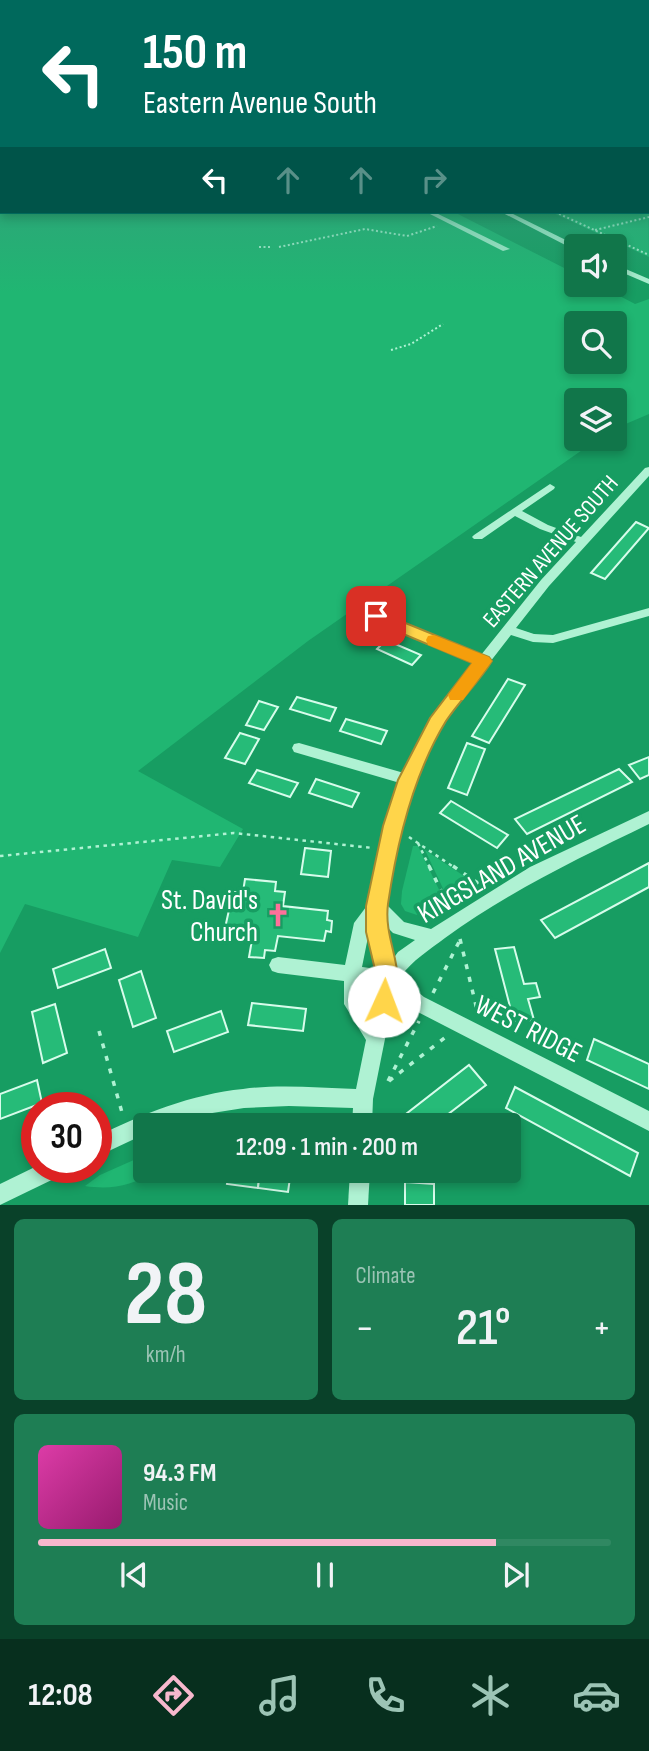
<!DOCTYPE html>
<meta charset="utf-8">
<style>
body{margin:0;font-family:"Sofia Sans Condensed",sans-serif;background:#1e7e54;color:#f1f3f6;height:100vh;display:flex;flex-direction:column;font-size:26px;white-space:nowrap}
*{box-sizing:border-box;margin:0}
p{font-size:23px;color:#9cc4b5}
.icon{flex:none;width:38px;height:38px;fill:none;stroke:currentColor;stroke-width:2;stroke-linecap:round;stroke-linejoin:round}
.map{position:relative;height:1205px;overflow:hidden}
.drawer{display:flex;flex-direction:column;gap:14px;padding:14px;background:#094129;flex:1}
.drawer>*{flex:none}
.hud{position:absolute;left:0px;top:0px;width:649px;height:214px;box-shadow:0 4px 10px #0003;background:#00695c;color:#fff;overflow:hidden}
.buttons{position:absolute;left:564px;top:234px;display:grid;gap:14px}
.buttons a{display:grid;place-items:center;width:63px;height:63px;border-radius:7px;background:#11764a;box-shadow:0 4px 10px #0003;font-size:35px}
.speed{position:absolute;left:21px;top:1092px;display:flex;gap:14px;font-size:35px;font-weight:700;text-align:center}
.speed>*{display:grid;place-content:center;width:91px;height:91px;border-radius:50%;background:#11764a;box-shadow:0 4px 10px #0003;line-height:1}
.speed .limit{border:10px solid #d22;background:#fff;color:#111}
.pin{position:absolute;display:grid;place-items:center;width:60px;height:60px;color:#fff;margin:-30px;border-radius:14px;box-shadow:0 4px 10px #0006}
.me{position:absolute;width:77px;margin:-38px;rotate:2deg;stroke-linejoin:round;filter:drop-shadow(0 0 5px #0008)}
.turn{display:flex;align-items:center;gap:24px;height:147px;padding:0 28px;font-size:32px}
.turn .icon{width:91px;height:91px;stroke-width:2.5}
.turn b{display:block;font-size:49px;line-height:60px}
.lanes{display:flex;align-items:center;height:66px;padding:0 28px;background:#0003;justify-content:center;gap:35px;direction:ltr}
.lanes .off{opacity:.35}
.big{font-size:52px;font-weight:600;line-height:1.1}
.drawer .card{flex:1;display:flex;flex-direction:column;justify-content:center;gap:10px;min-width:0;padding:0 24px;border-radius:10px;background:#1e7e54}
.drawer .dial{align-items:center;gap:0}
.dial b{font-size:91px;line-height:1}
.song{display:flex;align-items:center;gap:21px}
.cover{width:84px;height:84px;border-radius:10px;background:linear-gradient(135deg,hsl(320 70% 55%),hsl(320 70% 35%))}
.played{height:7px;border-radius:4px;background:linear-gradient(90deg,#f7b8cd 80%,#308862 80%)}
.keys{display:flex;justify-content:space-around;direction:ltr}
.heat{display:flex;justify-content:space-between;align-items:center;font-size:38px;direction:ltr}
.drawer .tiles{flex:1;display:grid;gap:14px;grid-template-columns:1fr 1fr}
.card:last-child{grid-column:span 2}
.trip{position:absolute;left:133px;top:1113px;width:388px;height:70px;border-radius:7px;background:#11764a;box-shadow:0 4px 10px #0003;font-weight:600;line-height:70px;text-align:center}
.menu{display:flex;height:112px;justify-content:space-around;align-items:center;background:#072f1e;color:#9cc4b5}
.menu .icon{width:49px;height:49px}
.menu .on{color:#f7b8cd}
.menu b{font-size:32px;color:#f1f3f6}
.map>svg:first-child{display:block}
</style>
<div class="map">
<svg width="649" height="1205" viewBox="0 0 649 1205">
<rect width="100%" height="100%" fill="#179d62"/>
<g fill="#20b672" fill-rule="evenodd">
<path d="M 648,153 L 649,257 L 551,212 L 648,212 Z"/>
<path d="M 0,208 L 2,212 L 454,212 L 576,274 L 576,285 L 599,285 L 635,304 L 649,299 L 649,414 L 614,429 L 614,401 L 576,401 L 576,439 L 598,439 L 308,641 L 138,771 L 243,829 L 220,867 L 172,860 L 138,937 L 25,904 L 0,953 ZM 576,324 L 614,324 L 614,362 L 576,362 Z"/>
<path d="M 413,846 L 418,846 L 444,900 L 417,915 L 405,911 L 401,904 L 402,891 Z"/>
<path d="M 425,850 L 473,882 L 447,897 Z"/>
<path d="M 145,1155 L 145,1171 L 155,1171 C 132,1186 111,1190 85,1186 L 100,1175 Z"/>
</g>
<g fill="#26bb78" stroke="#d7fceb" stroke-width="2">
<path d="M 636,522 L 649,528 L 605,579 L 591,573 Z"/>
<path d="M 358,627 L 374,634 L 365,644 L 349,637 Z"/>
<path d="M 386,640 L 421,655 L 412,665 L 377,649 Z"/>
<path d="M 508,679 L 525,685 L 489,743 L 472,736 Z"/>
<path d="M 297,697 L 336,708 L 330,721 L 290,709 Z"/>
<path d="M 259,701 L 278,707 L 264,730 L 246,725 Z"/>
<path d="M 346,719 L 387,731 L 381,744 L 340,731 Z"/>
<path d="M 240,733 L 259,739 L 245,764 L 225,758 Z"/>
<path d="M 467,743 L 485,749 L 467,795 L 448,788 Z"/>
<path d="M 649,757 L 649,775 L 640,779 L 629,765 Z"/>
<path d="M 619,769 L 632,782 L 527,834 L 515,819 Z"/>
<path d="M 257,770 L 298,783 L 290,797 L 249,783 Z"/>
<path d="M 316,779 L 359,793 L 352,807 L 309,793 Z"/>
<path d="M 451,801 L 508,835 L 497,848 L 440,813 Z"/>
<path d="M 305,848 L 331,851 L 328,877 L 301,874 Z"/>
<path d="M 649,863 L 649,887 L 555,938 L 541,920 Z"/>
<path d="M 245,879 L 276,882 L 275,891 L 285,892 L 283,906 L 328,911 L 327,920 L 332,921 L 331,932 L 326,931 L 324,941 L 278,936 L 275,951 L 265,950 L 264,958 L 249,957 L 252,940 L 223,937 L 233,892 L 243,892 Z"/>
<path d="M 514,947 L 524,984 L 536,983 L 540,997 L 528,999 L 534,1020 L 514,1022 L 495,949 Z"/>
<path d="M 105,949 L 111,968 L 58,988 L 53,969 Z"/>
<path d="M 141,971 L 156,1018 L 133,1027 L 119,980 Z"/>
<path d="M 252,1003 L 306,1009 L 303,1031 L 248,1025 Z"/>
<path d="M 55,1004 L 67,1053 L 43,1063 L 32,1012 Z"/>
<path d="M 221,1011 L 228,1032 L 174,1052 L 167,1031 Z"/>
<path d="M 594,1039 L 649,1064 L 649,1089 L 587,1060 Z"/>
<path d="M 469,1065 L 486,1085 L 434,1125 L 414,1125 L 406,1114 Z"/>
<path d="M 37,1080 L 42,1103 L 0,1119 L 0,1094 Z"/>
<path d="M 515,1087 L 638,1153 L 630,1176 L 506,1108 Z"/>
<path d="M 229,1171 L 260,1171 L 258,1188 L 227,1184 Z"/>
<path d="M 260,1171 L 291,1171 L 288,1192 L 258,1188 Z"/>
<path d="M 405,1182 L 434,1184 L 434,1205 L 405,1205 Z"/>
</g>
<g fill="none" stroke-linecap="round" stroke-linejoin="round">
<g stroke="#aff2d3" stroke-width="2" stroke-dasharray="2 2.5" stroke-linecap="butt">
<path d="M 555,212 L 649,255"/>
<path d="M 595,230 L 649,217"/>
<path d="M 259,247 L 270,247"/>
<path d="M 279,247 L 365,229 L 407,236 L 437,226"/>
<path d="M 391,350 L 411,344 L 443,324"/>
</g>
<g stroke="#aff2d3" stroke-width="2.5" stroke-dasharray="3.5 4.5" stroke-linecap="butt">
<path d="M 409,837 L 455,868"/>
<path d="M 418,843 L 430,868"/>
<path d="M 0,856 L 234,833 L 373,848"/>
</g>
<g stroke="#aff2d3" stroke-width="3.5" stroke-dasharray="5 8" stroke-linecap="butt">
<path d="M 429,866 L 450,909"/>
<path d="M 453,866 L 485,888"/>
<path d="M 460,939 L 478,1014"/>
<path d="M 433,993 L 460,940"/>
<path d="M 99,1031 L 123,1116"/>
<path d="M 388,1081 L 419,1021"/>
<path d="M 389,1081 L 447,1036"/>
</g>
<g fill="#aff2d3" fill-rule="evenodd">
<path d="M 648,136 L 649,136 L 649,141 L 648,140 Z"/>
<rect x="0" y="175" width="2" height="4"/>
<rect x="0" y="196" width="2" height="4"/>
<path d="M 426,212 L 434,212 L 510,249 L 503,251 Z"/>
<path d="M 501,212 L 509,212 L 580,247 L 573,249 Z"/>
<path d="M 614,264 L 649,279 L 649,284 L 614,269 Z"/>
<path d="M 649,467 L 649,476 L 549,586 L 516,628 L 534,634 L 553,635 L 649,608 L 649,616 L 553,643 L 533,642 L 511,635 L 445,720 L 415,780 L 396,850 L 386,904 L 404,922 L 431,929 L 530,867 L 649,811 L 649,824 C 579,858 508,892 445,938 C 429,950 413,960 400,977 L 424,997 L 649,1111 L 649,1131 L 412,1009 L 394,994 L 373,1099 L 372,1125 L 352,1125 L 353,1108 L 289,1106 L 244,1108 L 206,1114 L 169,1125 L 145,1125 L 145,1134 L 96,1157 L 96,1137 C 142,1114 192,1094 243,1089 C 281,1084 318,1088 356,1089 L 366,1040 L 344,1004 L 344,981 L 278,973 L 272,971 L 269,965 L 272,959 L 278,957 L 345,965 L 354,923 L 369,903 L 380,850 L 400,783 L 294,752 L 292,748 L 294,744 L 299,743 L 404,773 L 434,713 L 475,663 L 372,619 L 370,616 L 372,613 L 389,593 L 397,593 L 399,596 L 384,615 L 481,655 L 541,580 L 576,542 L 540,529 L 515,516 L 482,539 L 474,539 L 472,537 L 474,535 L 550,484 L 555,487 L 554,489 L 522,511 L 548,525 L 581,537 L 645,468 ZM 385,925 L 393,933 L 415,940 L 398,952 L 393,959 ZM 369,932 L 378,969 L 362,967 ZM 361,983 L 379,985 L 372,1017 L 362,1002 Z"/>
<path d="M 37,1166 L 67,1167 L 64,1174 L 0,1205 L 0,1184 Z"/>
<path d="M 350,1171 L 370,1171 L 368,1205 L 348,1205 Z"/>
</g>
<path fill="#fafffd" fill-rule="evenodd" d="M 649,146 L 649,152 L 648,152 L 648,147 Z"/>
</g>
<linearGradient id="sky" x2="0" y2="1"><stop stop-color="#0d5636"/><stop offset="0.42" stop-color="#369a7c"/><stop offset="1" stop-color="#369a7c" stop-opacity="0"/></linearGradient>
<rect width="649" height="293" fill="url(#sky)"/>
<path fill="#ffd54a" stroke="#a68a30" stroke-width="2" d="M 376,611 L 489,657 L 492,661 C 479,682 460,700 446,721 C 413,775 397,842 388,904 C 383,943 409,970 392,1009 L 384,1012 L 376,1009 L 373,1001 L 377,978 L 366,932 L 366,906 L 383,826 L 398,780 L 430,718 L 472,663 L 370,620 L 367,616 Z"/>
<path fill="#f59e0b" d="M 434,635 L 489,657 L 492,661 L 463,700 L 450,700 L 448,695 L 472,663 L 428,645 L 426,640 L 428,636 Z"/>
<defs>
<g id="church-bare" transform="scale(1.89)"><path d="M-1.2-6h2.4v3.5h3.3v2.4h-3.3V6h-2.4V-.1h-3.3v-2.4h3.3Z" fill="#ff709a" stroke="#179d62" stroke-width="2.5" paint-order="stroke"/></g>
</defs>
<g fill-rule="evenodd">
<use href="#church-bare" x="278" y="915"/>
</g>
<g text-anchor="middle" stroke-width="7" stroke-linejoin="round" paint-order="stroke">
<g font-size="23" fill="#fff" stroke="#179d62">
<text transform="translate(550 551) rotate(-49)" y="8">EASTERN AVENUE SOUTH</text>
</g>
<g font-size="28" fill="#fff" stroke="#179d62">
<text transform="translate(501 868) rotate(-30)" y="10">KINGSLAND AVENUE</text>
<text transform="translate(529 1028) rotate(27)" y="10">WEST RIDGE</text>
</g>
<g font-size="28" fill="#fff" stroke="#179d62" text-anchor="end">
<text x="258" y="909">St. David's<tspan x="258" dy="32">Church</tspan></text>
</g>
</g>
</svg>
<div class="buttons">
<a><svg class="icon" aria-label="sound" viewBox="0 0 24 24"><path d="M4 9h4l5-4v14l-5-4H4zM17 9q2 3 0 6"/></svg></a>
<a><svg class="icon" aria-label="search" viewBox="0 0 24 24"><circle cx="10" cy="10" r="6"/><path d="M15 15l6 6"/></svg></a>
<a><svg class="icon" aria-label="layers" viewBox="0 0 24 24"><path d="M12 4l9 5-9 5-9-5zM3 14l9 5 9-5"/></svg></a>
</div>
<div class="speed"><div class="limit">30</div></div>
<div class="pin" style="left:376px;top:616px;background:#d93025"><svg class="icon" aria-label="arrive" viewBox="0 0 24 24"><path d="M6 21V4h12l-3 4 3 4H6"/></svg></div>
<svg class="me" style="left:384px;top:1001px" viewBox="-20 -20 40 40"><circle r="19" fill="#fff"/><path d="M0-13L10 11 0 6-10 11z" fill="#ffd54a"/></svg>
<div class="trip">12:09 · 1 min · 200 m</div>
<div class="hud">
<div class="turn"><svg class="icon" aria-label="left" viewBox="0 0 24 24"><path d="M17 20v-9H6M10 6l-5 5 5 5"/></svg><div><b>150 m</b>Eastern Avenue South</div></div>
<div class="lanes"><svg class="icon" aria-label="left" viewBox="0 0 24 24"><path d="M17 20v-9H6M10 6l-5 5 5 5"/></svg><svg class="icon off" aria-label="ahead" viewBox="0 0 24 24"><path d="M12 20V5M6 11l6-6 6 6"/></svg><svg class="icon off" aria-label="ahead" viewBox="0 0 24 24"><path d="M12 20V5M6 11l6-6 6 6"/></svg><svg class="icon off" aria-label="right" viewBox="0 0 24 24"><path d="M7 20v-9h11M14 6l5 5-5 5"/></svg></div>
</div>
</div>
<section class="drawer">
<div class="tiles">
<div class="card dial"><b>28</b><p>km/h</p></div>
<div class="card"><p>Climate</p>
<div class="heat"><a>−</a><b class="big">21°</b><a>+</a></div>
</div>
<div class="card">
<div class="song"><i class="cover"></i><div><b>94.3 FM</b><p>Music</p></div></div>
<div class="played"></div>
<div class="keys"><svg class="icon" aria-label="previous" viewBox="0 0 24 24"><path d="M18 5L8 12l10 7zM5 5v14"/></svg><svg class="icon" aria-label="pause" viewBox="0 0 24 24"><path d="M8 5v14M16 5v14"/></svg><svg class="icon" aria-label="next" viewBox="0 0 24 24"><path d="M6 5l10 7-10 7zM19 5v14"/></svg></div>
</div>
</div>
</section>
<nav class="menu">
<b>12:08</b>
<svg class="icon on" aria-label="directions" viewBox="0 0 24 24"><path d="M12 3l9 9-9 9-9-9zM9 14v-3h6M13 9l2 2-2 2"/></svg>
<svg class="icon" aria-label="music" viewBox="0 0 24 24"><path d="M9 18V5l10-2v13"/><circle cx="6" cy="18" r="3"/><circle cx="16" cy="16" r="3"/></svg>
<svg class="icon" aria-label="phone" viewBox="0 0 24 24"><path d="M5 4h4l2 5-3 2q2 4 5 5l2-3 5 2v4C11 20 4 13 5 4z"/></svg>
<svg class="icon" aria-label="climate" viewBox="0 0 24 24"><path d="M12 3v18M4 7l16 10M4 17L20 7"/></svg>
<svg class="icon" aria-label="car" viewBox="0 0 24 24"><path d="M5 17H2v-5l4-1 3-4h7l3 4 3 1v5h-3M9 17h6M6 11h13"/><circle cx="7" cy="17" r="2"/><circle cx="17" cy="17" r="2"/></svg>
</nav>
